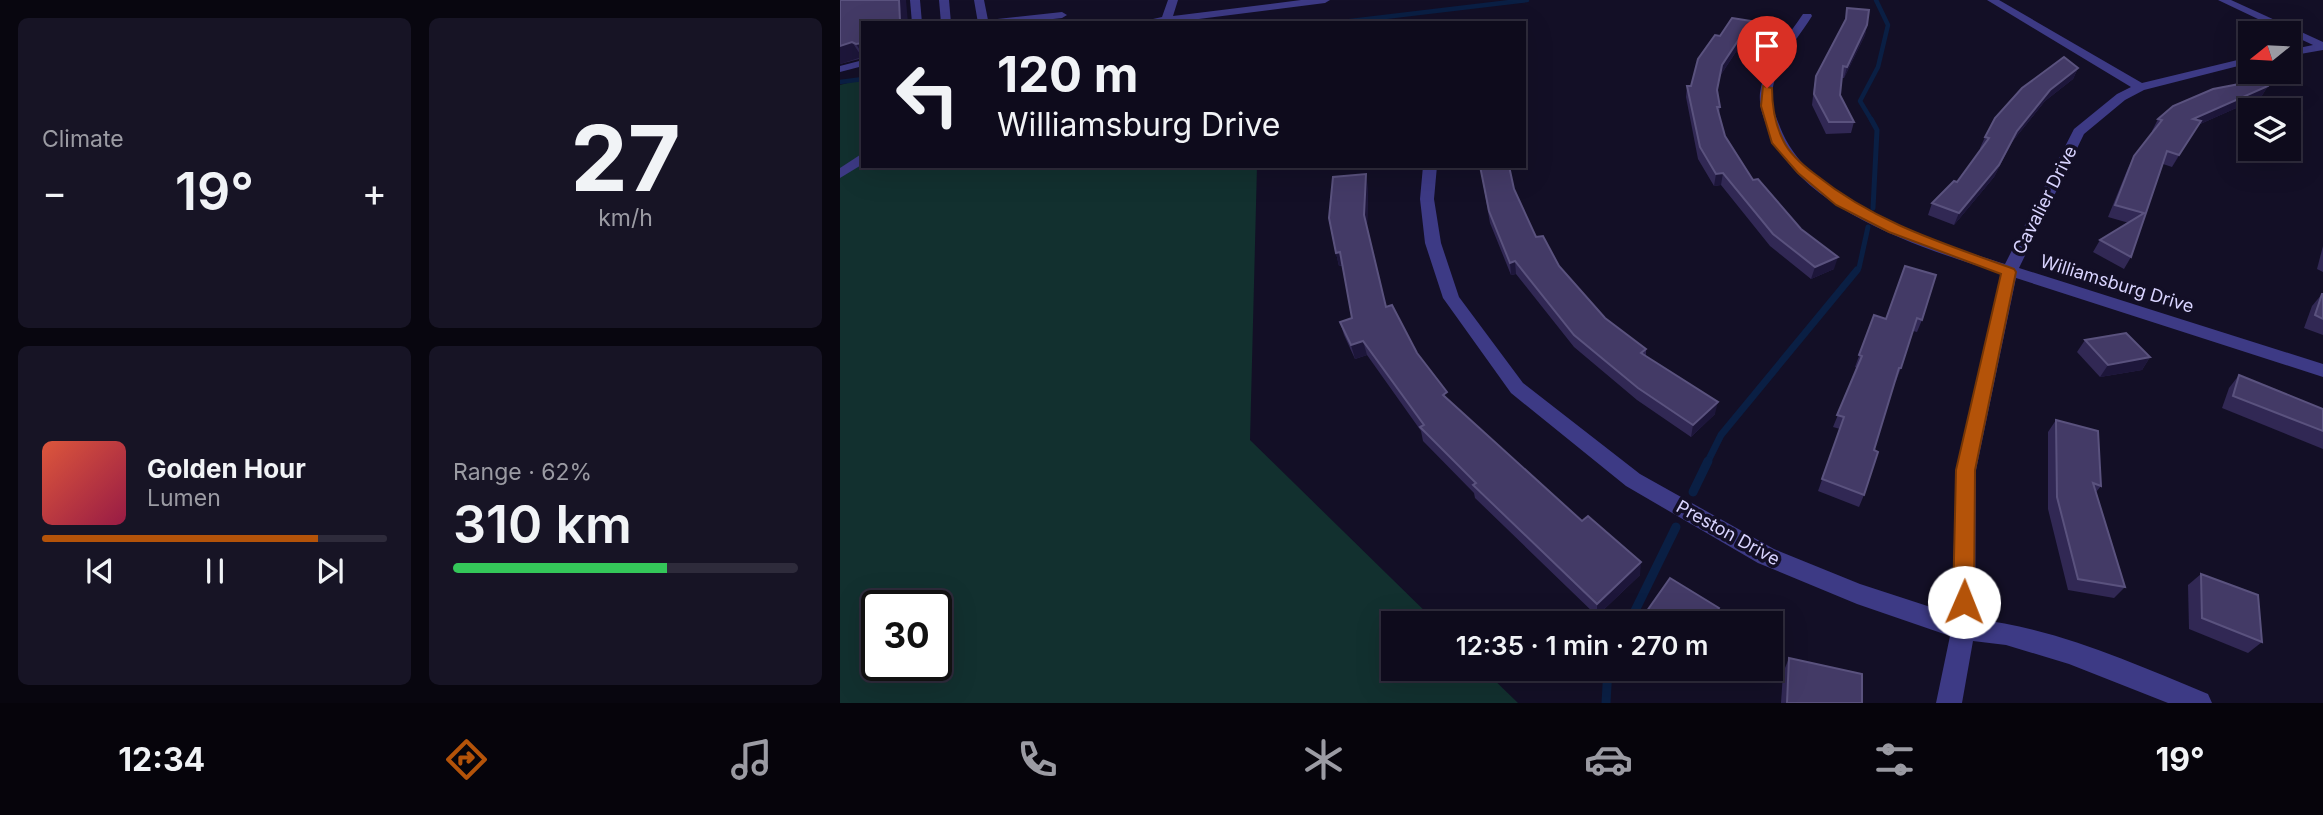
<!DOCTYPE html>
<meta charset="utf-8">
<style>
body{margin:0;font-family:Inter,sans-serif;background:#171425;color:#f1f3f6;height:100vh;display:flex;flex-direction:column;font-size:26px;white-space:nowrap}
*{box-sizing:border-box;margin:0}
p{font-size:23px;color:#9b9ba3}
.icon{flex:none;width:38px;height:38px;fill:none;stroke:currentColor;stroke-width:2;stroke-linecap:round;stroke-linejoin:round}
.map{position:relative;flex:1;overflow:hidden}
.sheet{display:flex;flex-direction:column;gap:18px;padding:18px;background:#08060f;width:840px}
.sheet>*{flex:none}
.guide{position:absolute;left:21px;top:21px;width:665px;height:147px;border-radius:0px;box-shadow:0 7px 28px #0002,0 0 0 2px #2e2b3b;background:#0e0b1c;color:#f1f3f6;overflow:hidden}
.needle{width:46px;rotate:252deg}
.fabs{position:absolute;left:1398px;top:21px;display:grid;gap:14px}
.fabs a{display:grid;place-items:center;width:63px;height:63px;border-radius:0px;background:#0e0b1c;box-shadow:0 7px 28px #0002,0 0 0 2px #2e2b3b;font-size:35px}
.speed{position:absolute;left:21px;top:590px;display:flex;gap:14px;font-size:35px;font-weight:700;text-align:center}
.speed>*{display:grid;place-content:center;width:91px;height:91px;border-radius:50%;background:#0e0b1c;box-shadow:0 7px 28px #0002,0 0 0 2px #2e2b3b;line-height:1}
.speed .limit{border:4px solid #111;border-radius:10px;background:#fff;color:#111}
.pin{position:absolute;display:grid;place-items:center;width:60px;height:60px;color:#fff;margin:-72px -30px;border-radius:50% 50% 50% 0;rotate:-45deg;box-shadow:0 0 7px #0007}
.pin .icon{rotate:45deg}
.me{position:absolute;width:77px;margin:-38px;rotate:1deg;stroke-linejoin:round;filter:drop-shadow(0 0 5px #0008)}
.turn{display:flex;align-items:center;gap:24px;height:147px;padding:0 21px;font-size:32px}
.turn .icon{width:91px;height:91px;stroke-width:2.5}
.turn b{display:block;font-size:49px;line-height:60px}
.big{font-size:52px;font-weight:600;line-height:1.1}
.sheet .card{flex:1;display:flex;flex-direction:column;justify-content:center;gap:10px;min-width:0;padding:0 24px;border-radius:10px;background:#171425}
.sheet .dial{align-items:center;gap:0}
.dial b{font-size:91px;line-height:1}
.song{display:flex;align-items:center;gap:21px}
.cover{width:84px;height:84px;border-radius:10px;background:linear-gradient(135deg,hsl(10 70% 55%),hsl(340 70% 35%))}
.played{height:7px;border-radius:4px;background:linear-gradient(90deg,#b45309 80%,#2e2b3b 80%)}
.keys{display:flex;justify-content:space-around;direction:ltr}
.heat{display:flex;justify-content:space-between;align-items:center;font-size:38px;direction:ltr}
.charge{height:10px;border-radius:5px;background:linear-gradient(90deg,#34c759 62%,#2e2b3b 0)}
.sheet .tiles{flex:1;display:grid;gap:18px;grid-template-columns:repeat(2,1fr)}
.trip{position:absolute;left:541px;top:611px;width:402px;height:70px;border-radius:0px;background:#0e0b1c;box-shadow:0 7px 28px #0002,0 0 0 2px #2e2b3b;font-weight:600;line-height:70px;text-align:center}
.dock{display:flex;height:112px;justify-content:space-around;align-items:center;background:#06040b;color:#9b9ba3}
.dock .icon{width:49px;height:49px}
.dock .current{color:#b45309}
.dock b{font-size:32px;color:#f1f3f6}
main{display:flex;flex:1;min-height:0}
.map>svg:first-child{display:block}
</style>
<main>
<section class="sheet">
<div class="tiles">
<div class="card"><p>Climate</p>
<div class="heat"><a>−</a><b class="big">19°</b><a>+</a></div>
</div>
<div class="card dial"><b>27</b><p>km/h</p></div>
<div class="card">
<div class="song"><i class="cover"></i><div><b>Golden Hour</b><p>Lumen</p></div></div>
<div class="played"></div>
<div class="keys"><svg class="icon" aria-label="previous" viewBox="0 0 24 24"><path d="M18 5L8 12l10 7zM5 5v14"/></svg><svg class="icon" aria-label="pause" viewBox="0 0 24 24"><path d="M8 5v14M16 5v14"/></svg><svg class="icon" aria-label="next" viewBox="0 0 24 24"><path d="M6 5l10 7-10 7zM19 5v14"/></svg></div>
</div>
<div class="card"><p>Range · 62%</p><b class="big">310 km</b><div class="charge"></div></div>
</div>
</section>
<div class="map">
<svg width="1483" height="703" viewBox="0 0 1483 703">
<rect width="100%" height="100%" fill="#130f26"/>
<path fill="#12302f" fill-rule="evenodd" d="M 23,79 L 23,166 L 417,166 L 410,440 L 597,623 L 553,623 L 553,668 L 643,669 L 678,703 L 0,703 L 0,85 ZM 37,606 L 96,606 L 96,665 L 37,665 Z"/>
<g fill="none" stroke-linecap="round" stroke-linejoin="round">
<g stroke="#0a1f44" stroke-width="4.5">
<path d="M 494,23 L 687,0"/>
<path d="M 0,82 L 23,79"/>
<path d="M 1032,121 L 1020,101 L 1038,67 L 1048,25 L 1036,0"/>
</g>
<g stroke="#0a1f44" stroke-width="5">
<path d="M 1031,119 L 1037,130 L 1033,208"/>
<path d="M 1016,272 L 1019,268 L 1028,227"/>
</g>
<path stroke="#0a1f44" stroke-width="7" d="M 867,463 L 881,435 L 1017,270"/>
<g stroke="#0a1f44" stroke-width="9">
<path d="M 853,492 L 868,461"/>
<path d="M 789,623 L 836,527"/>
<path d="M 766,703 L 768,668"/>
</g>
<g fill="#3d3a85" fill-rule="evenodd">
<path d="M 70,0 L 80,0 L 82,23 L 72,23 Z"/>
<path d="M 99,0 L 109,0 L 111,23 L 101,23 Z"/>
<path d="M 134,0 L 144,0 L 148,20 L 222,12 L 227,15 L 222,18 L 177,23 L 138,23 Z"/>
<path d="M 328,0 L 338,0 L 333,16 L 461,0 L 490,0 L 485,3 L 327,23 L 295,23 L 322,17 Z"/>
<path d="M 1147,0 L 1159,0 L 1302,83 L 1410,57 L 1410,63 L 1304,90 L 1285,100 L 1244,134 L 1179,268 L 1483,364 L 1483,377 L 1176,278 L 1136,470 L 1135,619 C 1215,628 1293,663 1368,694 L 1372,703 L 1328,703 L 1229,664 L 1166,645 L 1133,641 L 1122,703 L 1096,703 L 1110,636 L 1017,604 L 918,563 L 786,486 L 671,393 L 603,298 L 585,243 L 580,199 L 583,166 L 597,166 L 594,199 L 601,243 L 619,297 L 683,383 L 800,474 L 934,549 L 1020,584 L 1112,614 L 1116,470 L 1161,273 C 1081,248 956,210 926,124 C 922,113 919,104 920,93 C 924,63 947,38 963,14 L 971,14 L 972,16 C 957,40 933,66 932,96 C 931,107 936,116 940,127 C 969,204 1093,241 1165,264 L 1234,129 L 1277,94 L 1291,87 Z"/>
<path d="M 1378,0 L 1391,0 L 1483,42 L 1483,50 L 1449,56 L 1449,50 L 1473,45 Z"/>
<path d="M 23,60 L 23,66 L 0,72 L 0,66 Z"/>
<path d="M 23,153 L 23,164 L 0,178 L 0,168 Z"/>
</g>
</g>
<g fill="#312854">
<path d="M 1007,8 L 1027,25 L 1025,35 L 1004,78 L 1001,78 L 1000,95 L 1014,122 L 1011,133 L 986,134 L 972,105 L 974,87 L 976,76 L 1005,22 Z"/>
<path d="M 23,23 L 23,58 L 0,64 Z"/>
<path d="M 909,32 L 880,76 L 877,92 L 880,107 L 879,114 L 885,136 L 913,180 L 994,269 L 971,279 L 930,246 L 881,185 L 874,186 L 858,159 L 846,97 L 847,86 L 851,86 L 880,36 Z"/>
<path d="M 1238,68 L 1233,79 L 1205,101 L 1172,142 L 1154,177 L 1114,225 L 1088,215 L 1092,203 L 1117,182 L 1141,149 L 1140,148 L 1145,137 Z"/>
<path d="M 1428,86 L 1421,97 L 1358,125 L 1332,167 L 1323,164 L 1291,257 L 1284,269 L 1253,252 L 1260,240 L 1289,223 L 1268,217 L 1288,168 L 1294,156 L 1314,131 L 1312,131 L 1318,119 Z"/>
<path d="M 640,166 L 669,166 L 674,189 L 696,237 L 719,266 L 765,318 L 806,349 L 806,356 L 875,414 L 851,437 L 797,400 L 734,347 L 676,274 L 671,275 L 650,223 Z"/>
<path d="M 528,188 L 527,228 L 546,307 L 608,400 L 800,575 L 757,616 L 635,498 L 634,493 L 583,441 L 581,431 L 527,355 L 515,359 L 504,335 L 500,322 L 512,318 L 503,266 L 499,266 L 496,253 Z"/>
<path d="M 1483,246 L 1483,272 L 1477,269 Z"/>
<path d="M 1065,266 L 1082,320 L 1077,332 L 1073,331 L 1061,368 L 1056,381 L 1055,380 L 1034,450 L 1024,495 L 1019,507 L 978,491 L 1000,429 L 993,427 L 1017,368 L 1015,367 L 1034,315 L 1046,319 Z"/>
<path d="M 1482,294 L 1483,294 L 1483,335 L 1464,328 L 1472,306 Z"/>
<path d="M 1245,340 L 1310,357 L 1302,370 L 1260,377 L 1237,352 Z"/>
<path d="M 1399,375 L 1483,409 L 1483,449 L 1382,408 L 1389,388 Z"/>
<path d="M 1216,420 L 1261,486 L 1256,492 L 1285,587 L 1274,598 L 1228,590 L 1208,509 L 1208,432 Z"/>
<path d="M 1361,574 L 1422,642 L 1408,653 L 1349,629 L 1348,585 Z"/>
<path d="M 879,608 L 876,620 L 874,623 L 802,623 L 802,618 Z"/>
<path d="M 949,658 L 1022,703 L 941,703 L 943,673 Z"/>
</g>
<g fill="#1d163a">
<path d="M 59,0 L 66,0 L 68,23 L 48,23 Z"/>
<path d="M 911,21 L 909,32 L 880,76 L 875,101 L 882,65 Z"/>
<path d="M 1027,25 L 1025,35 L 1004,78 L 1007,67 Z"/>
<path d="M 12,42 L 22,57 L 0,64 L 0,46 Z"/>
<path d="M 23,43 L 23,55 L 16,44 Z"/>
<path d="M 1238,68 L 1233,79 L 1205,101 L 1172,142 L 1154,177 L 1114,225 L 1119,213 L 1177,131 L 1210,90 Z"/>
<path d="M 1428,86 L 1421,97 L 1358,125 L 1332,167 L 1339,155 L 1353,119 Z"/>
<path d="M 883,173 L 881,185 L 874,186 L 876,174 Z"/>
<path d="M 526,174 L 528,188 L 527,229 L 524,215 Z"/>
<path d="M 500,252 L 504,265 L 499,266 L 496,253 Z"/>
<path d="M 998,257 L 994,269 L 971,279 L 975,267 Z"/>
<path d="M 675,261 L 676,274 L 671,275 L 670,263 Z"/>
<path d="M 523,341 L 527,355 L 515,359 L 511,345 Z"/>
<path d="M 1310,357 L 1302,370 L 1260,377 L 1268,365 Z"/>
<path d="M 878,402 L 875,414 L 851,437 L 853,425 Z"/>
<path d="M 801,562 L 800,575 L 757,616 L 757,604 Z"/>
<path d="M 879,608 L 876,620 L 874,623 L 870,623 Z"/>
</g>
<g fill="#433a66" stroke="#5a527e" stroke-width="2">
<path d="M 0,0 L 59,0 L 60,21 L 48,23 L 23,23 L 23,43 L 16,44 L 12,42 L 0,46 Z"/>
<path d="M 1007,8 L 1029,10 L 1027,25 L 1007,67 L 1003,66 L 1000,95 L 1014,122 L 989,122 L 974,94 L 976,76 L 1006,19 Z"/>
<path d="M 892,18 L 911,21 L 882,65 L 877,90 L 880,107 L 877,107 L 885,136 L 913,180 L 918,179 L 961,229 L 998,257 L 975,267 L 933,234 L 883,173 L 876,174 L 860,147 L 847,86 L 851,86 L 858,59 L 875,35 L 880,36 Z"/>
<path d="M 1224,57 L 1238,68 L 1210,90 L 1177,131 L 1159,165 L 1119,213 L 1092,203 L 1114,181 L 1117,182 L 1149,138 L 1145,137 L 1155,118 L 1182,88 Z"/>
<path d="M 1426,79 L 1428,86 L 1353,119 L 1361,121 L 1339,155 L 1327,151 L 1291,257 L 1260,240 L 1304,213 L 1275,205 L 1294,156 L 1322,120 L 1318,119 L 1333,106 L 1373,89 Z"/>
<path d="M 640,166 L 669,166 L 674,189 L 696,237 L 703,236 L 719,266 L 765,318 L 806,349 L 801,353 L 878,402 L 853,425 L 798,388 L 734,335 L 675,261 L 670,263 L 649,211 Z"/>
<path d="M 526,174 L 524,215 L 546,307 L 552,305 L 577,353 L 607,392 L 603,395 L 742,521 L 748,516 L 801,562 L 757,604 L 633,485 L 636,483 L 580,427 L 584,425 L 523,341 L 511,345 L 500,322 L 512,318 L 500,252 L 496,253 L 489,218 L 493,177 Z"/>
<path d="M 1065,266 L 1096,275 L 1082,320 L 1077,318 L 1061,368 L 1059,368 L 1034,450 L 1038,452 L 1024,495 L 982,479 L 1004,417 L 997,415 L 1022,356 L 1019,355 L 1034,315 L 1046,319 Z"/>
<path d="M 1482,294 L 1483,294 L 1483,319 L 1475,315 Z"/>
<path d="M 1286,333 L 1310,357 L 1268,365 L 1245,340 Z"/>
<path d="M 1399,375 L 1483,409 L 1483,431 L 1393,396 Z"/>
<path d="M 1216,420 L 1258,431 L 1261,486 L 1253,483 L 1285,587 L 1238,579 L 1217,497 Z"/>
<path d="M 1361,574 L 1418,595 L 1422,642 L 1362,618 Z"/>
<path d="M 830,578 L 879,608 L 870,623 L 810,623 L 802,618 Z"/>
<path d="M 949,658 L 1022,674 L 1022,703 L 947,703 Z"/>
</g>
<path fill="#b45309" stroke="#753606" stroke-width="2" d="M 923,86 L 932,88 C 932,106 935,124 943,140 C 949,153 965,167 976,175 C 1036,223 1102,243 1174,269 L 1176,272 L 1135,470 L 1134,602 L 1131,609 L 1124,612 L 1116,609 L 1113,602 L 1116,470 L 1161,274 L 1049,232 L 996,205 L 958,173 L 932,143 L 921,106 Z"/>
<g text-anchor="middle" stroke-width="7" stroke-linejoin="round" paint-order="stroke">
<g font-size="18" fill="#d9d4ff" stroke="#130f26">
<text transform="translate(1205 200) rotate(-63)" y="6">Cavalier Drive</text>
<text transform="translate(1277 284) rotate(17)" y="6">Williamsburg Drive</text>
<text transform="translate(888 533) rotate(29)" y="6">Preston Drive</text>
</g>
</g>
</svg>
<div class="fabs">
<a><svg class="needle" viewBox="-14 -14 28 28"><path d="M0-13l5 13h-10z" fill="#e53935"/><path d="M0 13l5-13h-10z" fill="#9b9ba3"/></svg></a>
<a><svg class="icon" aria-label="layers" viewBox="0 0 24 24"><path d="M12 4l9 5-9 5-9-5zM3 14l9 5 9-5"/></svg></a>
</div>
<div class="speed"><div class="limit">30</div></div>
<div class="pin" style="left:927px;top:88px;background:#d93025"><svg class="icon" aria-label="arrive" viewBox="0 0 24 24"><path d="M6 21V4h12l-3 4 3 4H6"/></svg></div>
<svg class="me" style="left:1124px;top:602px" viewBox="-20 -20 40 40"><circle r="19" fill="#fff"/><path d="M0-13L10 11 0 6-10 11z" fill="#b45309"/></svg>
<div class="trip">12:35 · 1 min · 270 m</div>
<div class="guide">
<div class="turn"><svg class="icon" aria-label="left" viewBox="0 0 24 24"><path d="M17 20v-9H6M10 6l-5 5 5 5"/></svg><div><b>120 m</b>Williamsburg Drive</div></div>
</div>
</div>
</main>
<nav class="dock">
<b>12:34</b>
<svg class="icon current" aria-label="directions" viewBox="0 0 24 24"><path d="M12 3l9 9-9 9-9-9zM9 14v-3h6M13 9l2 2-2 2"/></svg>
<svg class="icon" aria-label="music" viewBox="0 0 24 24"><path d="M9 18V5l10-2v13"/><circle cx="6" cy="18" r="3"/><circle cx="16" cy="16" r="3"/></svg>
<svg class="icon" aria-label="phone" viewBox="0 0 24 24"><path d="M5 4h4l2 5-3 2q2 4 5 5l2-3 5 2v4C11 20 4 13 5 4z"/></svg>
<svg class="icon" aria-label="climate" viewBox="0 0 24 24"><path d="M12 3v18M4 7l16 10M4 17L20 7"/></svg>
<svg class="icon" aria-label="car" viewBox="0 0 24 24"><path d="M5 17H2v-5l4-1 3-4h7l3 4 3 1v5h-3M9 17h6M6 11h13"/><circle cx="7" cy="17" r="2"/><circle cx="17" cy="17" r="2"/></svg>
<svg class="icon" aria-label="filters" viewBox="0 0 24 24"><path d="M4 7h16M4 17h16"/><circle cx="9" cy="7" r="2"/><circle cx="15" cy="17" r="2"/></svg>
<b>19°</b>
</nav>
